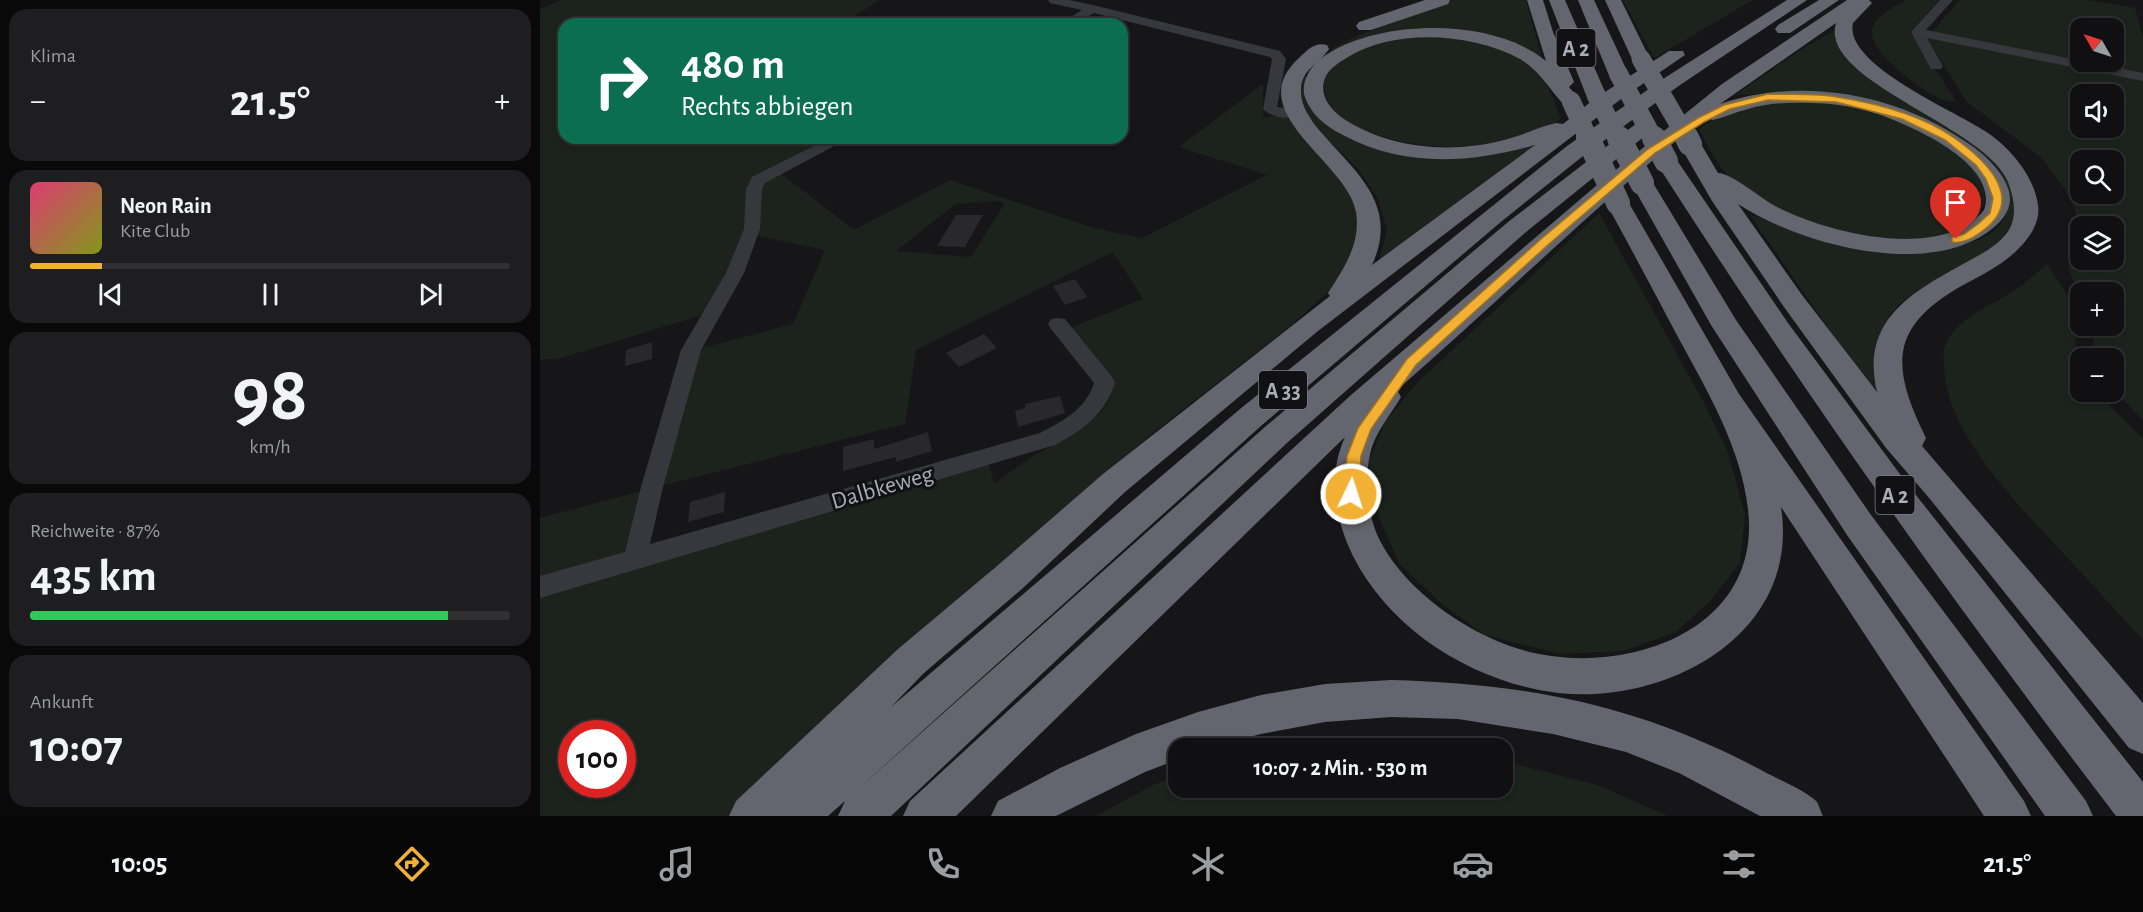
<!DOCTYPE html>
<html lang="de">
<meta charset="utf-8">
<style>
body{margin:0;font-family:"Alegreya Sans",sans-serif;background:#1e1e20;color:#f1f3f6;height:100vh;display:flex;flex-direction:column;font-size:22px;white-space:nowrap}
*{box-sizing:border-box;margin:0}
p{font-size:20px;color:#9c9d9f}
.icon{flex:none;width:33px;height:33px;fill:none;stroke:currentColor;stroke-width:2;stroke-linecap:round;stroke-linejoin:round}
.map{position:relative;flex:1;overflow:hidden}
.panel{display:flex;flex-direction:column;gap:9px;padding:9px;background:#09090a;width:540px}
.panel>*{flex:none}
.guide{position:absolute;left:18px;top:18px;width:570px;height:126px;border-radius:18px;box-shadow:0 3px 9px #0003,0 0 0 2px #303032;background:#0b6e4f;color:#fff;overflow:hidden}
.needle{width:39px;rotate:309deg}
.fabs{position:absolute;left:1530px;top:18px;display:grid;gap:12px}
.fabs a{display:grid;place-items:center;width:54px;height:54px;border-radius:12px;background:#101012;box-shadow:0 3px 9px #0003,0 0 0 2px #303032;font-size:30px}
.speed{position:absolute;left:18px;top:720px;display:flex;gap:12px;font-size:30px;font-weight:700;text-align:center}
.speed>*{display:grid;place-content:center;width:78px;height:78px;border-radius:50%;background:#101012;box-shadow:0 3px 9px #0003,0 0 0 2px #303032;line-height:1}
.speed .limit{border:9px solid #d22;background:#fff;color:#111}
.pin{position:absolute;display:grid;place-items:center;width:51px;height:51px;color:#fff;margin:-62px -26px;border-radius:50% 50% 50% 0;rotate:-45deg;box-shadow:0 0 6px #0007}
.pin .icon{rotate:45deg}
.me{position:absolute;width:66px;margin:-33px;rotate:4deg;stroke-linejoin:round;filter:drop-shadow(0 0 4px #0008)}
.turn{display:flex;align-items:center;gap:21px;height:126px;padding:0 24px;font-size:27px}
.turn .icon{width:78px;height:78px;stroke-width:2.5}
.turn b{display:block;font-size:42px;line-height:51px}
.big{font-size:45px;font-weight:600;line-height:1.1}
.panel .card{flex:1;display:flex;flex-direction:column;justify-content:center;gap:9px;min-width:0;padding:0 21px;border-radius:18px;background:#1e1e20}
.panel .dial{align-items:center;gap:0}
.dial b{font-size:78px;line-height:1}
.song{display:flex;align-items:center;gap:18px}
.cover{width:72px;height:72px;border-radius:9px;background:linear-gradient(135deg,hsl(340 70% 55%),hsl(70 70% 35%))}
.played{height:6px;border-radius:3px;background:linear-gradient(90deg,#f2b134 15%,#303032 15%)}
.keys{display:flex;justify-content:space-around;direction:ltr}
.heat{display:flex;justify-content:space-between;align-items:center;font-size:33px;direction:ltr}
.charge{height:9px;border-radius:4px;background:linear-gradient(90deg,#34c759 87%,#303032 0)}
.trip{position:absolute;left:628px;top:738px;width:345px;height:60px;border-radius:18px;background:#101012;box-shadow:0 3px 9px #0003,0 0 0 2px #303032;font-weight:600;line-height:60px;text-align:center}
.dock{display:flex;height:96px;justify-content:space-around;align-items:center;background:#060607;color:#9c9d9f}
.dock .icon{width:42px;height:42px}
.dock .on{color:#f2b134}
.dock b{font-size:27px;color:#f1f3f6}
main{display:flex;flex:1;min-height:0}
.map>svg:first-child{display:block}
</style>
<main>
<section class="panel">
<div class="card"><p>Klima</p>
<div class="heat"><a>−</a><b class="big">21.5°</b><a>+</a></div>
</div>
<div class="card">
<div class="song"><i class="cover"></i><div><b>Neon Rain</b><p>Kite Club</p></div></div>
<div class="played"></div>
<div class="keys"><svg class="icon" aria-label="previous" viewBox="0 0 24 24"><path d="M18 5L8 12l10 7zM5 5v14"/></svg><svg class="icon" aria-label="pause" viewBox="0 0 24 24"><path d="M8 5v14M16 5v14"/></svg><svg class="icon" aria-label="next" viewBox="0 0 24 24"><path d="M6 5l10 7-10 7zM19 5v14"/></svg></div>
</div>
<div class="card dial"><b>98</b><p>km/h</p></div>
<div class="card"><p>Reichweite · 87%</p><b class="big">435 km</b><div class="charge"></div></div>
<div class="card"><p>Ankunft</p><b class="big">10:07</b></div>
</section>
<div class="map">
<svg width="1603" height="816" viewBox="0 0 1603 816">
<rect width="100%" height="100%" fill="#161618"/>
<g fill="#1c231d" fill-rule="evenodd">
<path d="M 21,0 L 340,0 L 302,24 L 24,24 L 24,138 L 298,138 L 208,183 L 206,225 L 189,272 L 165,314 L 18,359 L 0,360 L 0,9 Z"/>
<path d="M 912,0 L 986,0 L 1002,59 L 945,36 L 836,36 L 786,52 L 812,38 Z"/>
<path d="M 1083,0 L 1213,0 L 1114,58 Z"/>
<path d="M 1366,0 L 1399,0 L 1371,32 L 1416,101 C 1412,101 1407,102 1403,100 C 1384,92 1329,53 1332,31 C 1335,15 1354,7 1366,0 Z"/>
<path d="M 1420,0 L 1549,0 L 1595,8 L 1603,38 L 1603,74 L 1392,32 ZM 1540,28 L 1574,28 L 1574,62 L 1540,62 Z"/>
<path d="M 1294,31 L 1300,48 L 1307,57 C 1342,81 1377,105 1412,129 C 1426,139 1444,149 1457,161 C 1463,166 1466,177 1471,184 C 1507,250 1378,273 1351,314 C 1335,337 1338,361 1339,388 L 1331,390 L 1210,215 C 1280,238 1352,269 1426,244 C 1439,240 1453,235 1461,223 C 1464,218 1466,211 1468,206 L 1437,151 L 1419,137 L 1380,118 L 1232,93 L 1195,95 L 1265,47 Z"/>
<path d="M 893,35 C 925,41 980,47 1001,76 C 1010,89 1016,104 1021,119 C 965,152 891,154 831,133 C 820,129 808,124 799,116 C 792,111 787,101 785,93 C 774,48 863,37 893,35 Z"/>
<path d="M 1389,37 L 1603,79 L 1603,420 L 1574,391 L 1574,358 L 1554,358 L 1553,326 L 1574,326 L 1574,292 L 1540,293 L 1528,269 L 1539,224 L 1534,207 L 1524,188 L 1502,158 L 1426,101 L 1387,38 ZM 1540,94 L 1574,94 L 1574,128 L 1540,128 ZM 1540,160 L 1574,160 L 1574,194 L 1540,194 ZM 1540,226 L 1574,226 L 1574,260 L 1540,260 Z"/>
<path d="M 763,76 L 768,77 L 775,113 L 863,154 L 999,142 L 839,261 L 847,230 L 838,199 L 819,170 L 774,127 L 758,102 L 759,86 Z"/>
<path d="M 723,84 L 723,117 L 748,115 L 769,146 L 808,185 L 819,214 L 819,239 L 799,282 L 754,323 L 618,429 L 538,496 L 192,816 L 0,816 L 0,596 L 448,462 L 454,484 C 468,474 481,463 495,455 C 519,441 584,414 569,378 C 564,366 537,340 528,329 L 603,299 L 573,252 L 376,350 L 365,424 L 120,486 L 158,349 L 253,324 L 285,250 L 214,235 L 217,189 L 238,171 L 314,230 L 410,180 L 554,228 L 602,238 L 727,175 L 639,147 ZM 458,201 L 465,203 L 431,257 L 356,251 L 416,204 ZM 32,734 L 82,734 L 82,784 L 32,784 Z"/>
<path d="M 1268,101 C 1325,107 1385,120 1427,162 C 1435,170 1442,175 1444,187 C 1445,199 1446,208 1437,217 C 1389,266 1253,226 1205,191 C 1186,177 1169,152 1159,129 C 1190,106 1231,102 1268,101 Z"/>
<path d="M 1059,213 L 1164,403 L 1188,452 L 1205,515 L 1200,563 L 1171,600 L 1136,632 L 1083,651 L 1020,654 L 945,635 L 902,604 L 860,565 L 835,508 L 829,461 L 845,422 L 879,381 Z"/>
<path d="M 1507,264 L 1528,296 L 1534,321 L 1540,392 L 1556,392 L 1603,439 L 1603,640 C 1576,611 1550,582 1523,553 C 1479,505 1404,433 1404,364 C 1404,358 1403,351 1405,346 C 1418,316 1450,307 1475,290 C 1486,283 1496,273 1507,264 Z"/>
<path d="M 105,490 L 88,554 L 0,579 L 0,518 Z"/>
<path d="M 814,739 L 886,741 L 913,748 L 727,748 L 749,744 Z"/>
<path d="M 963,761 L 1057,785 L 1128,816 L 556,816 L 611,786 L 639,774 L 639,788 L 963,788 Z"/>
</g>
<g fill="#29292c">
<path d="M 416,215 L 443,215 L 425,247 L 397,246 Z"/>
<path d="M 535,279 L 547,297 L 525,305 L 513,286 Z"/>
<path d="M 444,334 L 457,348 L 419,367 L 406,353 Z"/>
<path d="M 112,342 L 112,359 L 85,366 L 86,350 Z"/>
<path d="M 520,396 L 525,413 L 478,427 L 475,411 L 485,408 L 485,404 Z"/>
<path d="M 388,432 L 392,451 L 356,462 L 356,457 L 303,471 L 303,447 L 334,439 L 334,449 Z"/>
<path d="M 185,492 L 184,512 L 148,522 L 150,502 Z"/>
</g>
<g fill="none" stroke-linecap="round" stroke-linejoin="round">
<g fill="#37383d" fill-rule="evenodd">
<path d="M 508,0 L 529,0 L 553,5 L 740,51 L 746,59 L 737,107 L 755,109 L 762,113 C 753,121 731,118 723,109 L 732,59 L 730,57 L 554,13 L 535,24 L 520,24 L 542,10 L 510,3 Z"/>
<path d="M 1400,0 L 1413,0 L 1386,30 L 1603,73 L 1603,81 L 1387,38 L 1403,66 L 1401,69 L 1391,69 L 1371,32 Z"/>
<path d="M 290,138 L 309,138 L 225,183 L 222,189 L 220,229 L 204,273 L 161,350 L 123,487 L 110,544 L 500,433 C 523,421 546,409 554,383 L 511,329 L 508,324 L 511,319 L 518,318 L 525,319 L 572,377 L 575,382 C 566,414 543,430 515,445 L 0,598 L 0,576 L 85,552 L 101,487 L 141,350 L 186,273 L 204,229 L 206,189 L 212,177 Z"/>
</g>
<g fill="#63666e" fill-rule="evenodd">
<path d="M 885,0 L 910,0 L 908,4 L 831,30 L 819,30 L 816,26 L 819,22 Z"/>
<path d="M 987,0 L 1003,0 L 1013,32 L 1034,82 L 1029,87 L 1041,101 L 1038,105 L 1024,105 C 1010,90 999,70 980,59 C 932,33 855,28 808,57 C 800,62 789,68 785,78 C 779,94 789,108 801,117 C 847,149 911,154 964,140 C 982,136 998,127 1016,123 L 1023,124 L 1053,100 L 1046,95 L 1009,0 L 1025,0 L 1065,92 L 1129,51 L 1143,51 L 1145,55 L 1085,96 L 778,331 L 585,492 L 483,588 L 384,673 L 351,707 L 700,409 L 1027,146 L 1126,77 L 1247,0 L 1267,0 L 1140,85 L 1043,156 L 962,221 L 722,425 L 317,790 L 726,426 L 968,222 L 1097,123 L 1104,121 L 1111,123 L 1115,127 L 1111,131 L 986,232 L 748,442 L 351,816 L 298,816 L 305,801 L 288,816 L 189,816 L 196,801 L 358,649 L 457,566 L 563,474 L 790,296 L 788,293 C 804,268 821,244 816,212 C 808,162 699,112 759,58 C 768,50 774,42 787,45 L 789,49 C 780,63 761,70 761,89 C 760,105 770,119 779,130 C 815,172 860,204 832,265 L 995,145 C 932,163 863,168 803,135 C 785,126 770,114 764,94 C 762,76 775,61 789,53 C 845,19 954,18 1006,61 Z"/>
<path d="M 1038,0 L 1054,0 L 1088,73 L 1085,77 L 1071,77 L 1068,73 Z"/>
<path d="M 1065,0 L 1081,0 L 1110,59 L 1108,63 L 1094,63 L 1092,59 Z"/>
<path d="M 1279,0 L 1299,0 L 1250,33 L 1238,33 L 1235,29 L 1238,25 Z"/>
<path d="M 1307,0 L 1329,0 L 1332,3 L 1313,23 C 1303,65 1418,112 1448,133 C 1471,149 1494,176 1498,205 C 1500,218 1494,230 1487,239 C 1471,260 1448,272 1425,284 C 1349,326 1350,365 1386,438 L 1382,446 L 1603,703 L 1603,754 L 1589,748 L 1390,499 L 1346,448 L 1244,307 L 1172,201 L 1139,144 L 1142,139 L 1150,138 L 1158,139 L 1178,173 C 1192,173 1221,199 1237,207 C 1287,233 1402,262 1444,210 C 1460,164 1372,126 1338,114 C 1317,107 1293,103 1271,103 C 1250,102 1228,103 1208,109 C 1196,112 1185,117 1173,120 L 1165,117 C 1058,203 960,300 857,390 L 861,397 C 850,416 835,432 830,454 C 825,479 827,509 836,532 C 861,591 937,642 999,654 C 1095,673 1222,627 1208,509 C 1201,448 1168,392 1139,339 C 1115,294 1091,248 1066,203 L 1070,198 L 1078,196 L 1086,198 L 1199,394 L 1484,801 L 1491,816 L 1444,816 L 1241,507 C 1262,641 1112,713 999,690 C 923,675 848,626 813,556 C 795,519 787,476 805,437 L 416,816 L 363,816 L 370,801 L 811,395 L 1057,185 L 1182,84 ZM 1296,23 C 1278,81 1446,126 1468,182 C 1473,196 1477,211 1471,226 C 1465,240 1447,251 1434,258 C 1379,289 1319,315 1337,392 L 1262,295 L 1198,204 C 1259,244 1383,278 1448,232 C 1459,224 1470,213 1470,199 C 1470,179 1449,159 1435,148 C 1363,95 1265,75 1180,104 Z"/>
<path d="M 1126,154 L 1134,156 L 1248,323 L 1368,485 L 1603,782 L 1603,816 L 1576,816 C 1414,604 1259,386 1115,161 L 1118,156 Z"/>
<path d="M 1102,176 L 1110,178 L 1113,183 L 1196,320 L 1331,515 L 1546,801 L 1553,816 L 1505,816 L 1307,535 L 1171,325 L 1091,183 L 1094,178 Z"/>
<path d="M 851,680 C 990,684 1099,705 1223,771 C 1239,780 1261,788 1275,800 C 1279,803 1280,811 1283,816 L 1220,816 L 1139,773 L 1086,752 L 1013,734 L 918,719 L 851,717 L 785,722 L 721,734 L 668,748 L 639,748 L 639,759 L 605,772 L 516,816 L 451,816 L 458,801 L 520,768 L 596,734 L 658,712 L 721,695 L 785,684 Z"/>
</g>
<g stroke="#63666e" stroke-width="19">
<path d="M 1101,59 L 1148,140"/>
<path d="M 1078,73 L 1114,140"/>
<path d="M 1056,95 L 1079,140"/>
<path d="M 1031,101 L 1049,140"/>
</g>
<g stroke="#63666e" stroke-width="24">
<path d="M 1048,138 L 1078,203"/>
<path d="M 1079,138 L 1102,183"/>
<path d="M 1114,138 L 1126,161"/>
<path d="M 1147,138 L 1150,144"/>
</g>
</g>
<path fill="#f2b134" stroke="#9d7322" stroke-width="1.5" d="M 1228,94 C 1251,95 1275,93 1297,97 C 1335,103 1381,115 1413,137 C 1446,160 1488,200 1441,232 C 1433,238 1422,244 1412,242 L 1412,237 L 1424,234 L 1438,224 L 1450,213 L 1453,198 L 1446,179 L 1436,165 L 1405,140 L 1362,119 L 1296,102 L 1228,100 L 1190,109 L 1164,122 L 1115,153 L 1009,244 L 876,365 L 831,429 L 821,456 L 819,494 L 816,498 L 806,498 L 804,494 L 807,456 L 818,428 L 867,359 L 1001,239 L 1108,149 L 1158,118 L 1184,105 Z"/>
<g text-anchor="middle" stroke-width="6" stroke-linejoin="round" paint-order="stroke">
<g fill="#111113" stroke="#7b7e86" stroke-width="1.5">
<rect x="1016.5" y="29" width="39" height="38" rx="4.5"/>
<rect x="719" y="371" width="48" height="38" rx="4.5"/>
<rect x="1335.5" y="476" width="39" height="38" rx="4.5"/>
</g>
<g font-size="22" font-weight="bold" fill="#a8adb8">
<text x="1036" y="56">A 2</text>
<text x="743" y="398">A 33</text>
<text x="1355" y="503">A 2</text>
</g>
<g font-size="24" fill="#a8adb8" stroke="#111113">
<text transform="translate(342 487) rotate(-16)" y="8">Dalbkeweg</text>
</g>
</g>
</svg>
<div class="fabs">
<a><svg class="needle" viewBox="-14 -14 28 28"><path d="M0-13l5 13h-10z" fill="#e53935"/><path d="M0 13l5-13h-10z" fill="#9c9d9f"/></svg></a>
<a><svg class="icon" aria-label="sound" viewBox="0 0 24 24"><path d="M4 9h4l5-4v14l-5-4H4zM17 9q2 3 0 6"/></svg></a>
<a><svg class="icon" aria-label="search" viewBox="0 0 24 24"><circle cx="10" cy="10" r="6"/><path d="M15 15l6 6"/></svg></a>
<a><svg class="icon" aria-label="layers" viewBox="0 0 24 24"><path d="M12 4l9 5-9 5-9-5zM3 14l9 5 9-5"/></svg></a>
<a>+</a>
<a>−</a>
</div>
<div class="speed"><div class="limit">100</div></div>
<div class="pin" style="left:1416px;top:239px;background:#d93025"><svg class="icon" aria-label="arrive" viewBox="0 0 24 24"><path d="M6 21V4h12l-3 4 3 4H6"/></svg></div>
<svg class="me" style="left:811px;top:494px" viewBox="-20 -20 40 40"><circle r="17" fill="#f2b134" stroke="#fff" stroke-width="3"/><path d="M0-11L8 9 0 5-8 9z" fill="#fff"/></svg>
<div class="trip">10:07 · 2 Min. · 530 m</div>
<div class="guide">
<div class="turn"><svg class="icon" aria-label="right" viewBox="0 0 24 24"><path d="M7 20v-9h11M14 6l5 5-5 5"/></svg><div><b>480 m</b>Rechts abbiegen</div></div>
</div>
</div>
</main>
<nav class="dock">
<b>10:05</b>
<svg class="icon on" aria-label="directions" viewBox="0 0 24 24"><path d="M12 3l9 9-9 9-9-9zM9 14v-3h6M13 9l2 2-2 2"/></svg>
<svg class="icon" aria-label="music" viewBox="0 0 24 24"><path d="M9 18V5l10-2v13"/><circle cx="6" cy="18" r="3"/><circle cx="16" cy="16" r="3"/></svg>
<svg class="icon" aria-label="phone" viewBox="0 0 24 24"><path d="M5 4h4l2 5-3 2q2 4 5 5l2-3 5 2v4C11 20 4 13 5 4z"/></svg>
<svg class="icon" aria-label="climate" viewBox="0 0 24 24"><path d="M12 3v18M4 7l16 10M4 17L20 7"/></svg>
<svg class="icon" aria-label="car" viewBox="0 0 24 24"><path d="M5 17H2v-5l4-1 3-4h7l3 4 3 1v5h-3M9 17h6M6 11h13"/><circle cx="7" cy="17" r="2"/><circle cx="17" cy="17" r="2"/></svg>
<svg class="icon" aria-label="filters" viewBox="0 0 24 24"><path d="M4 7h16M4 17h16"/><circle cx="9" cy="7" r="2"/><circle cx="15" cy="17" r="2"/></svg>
<b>21.5°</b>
</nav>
